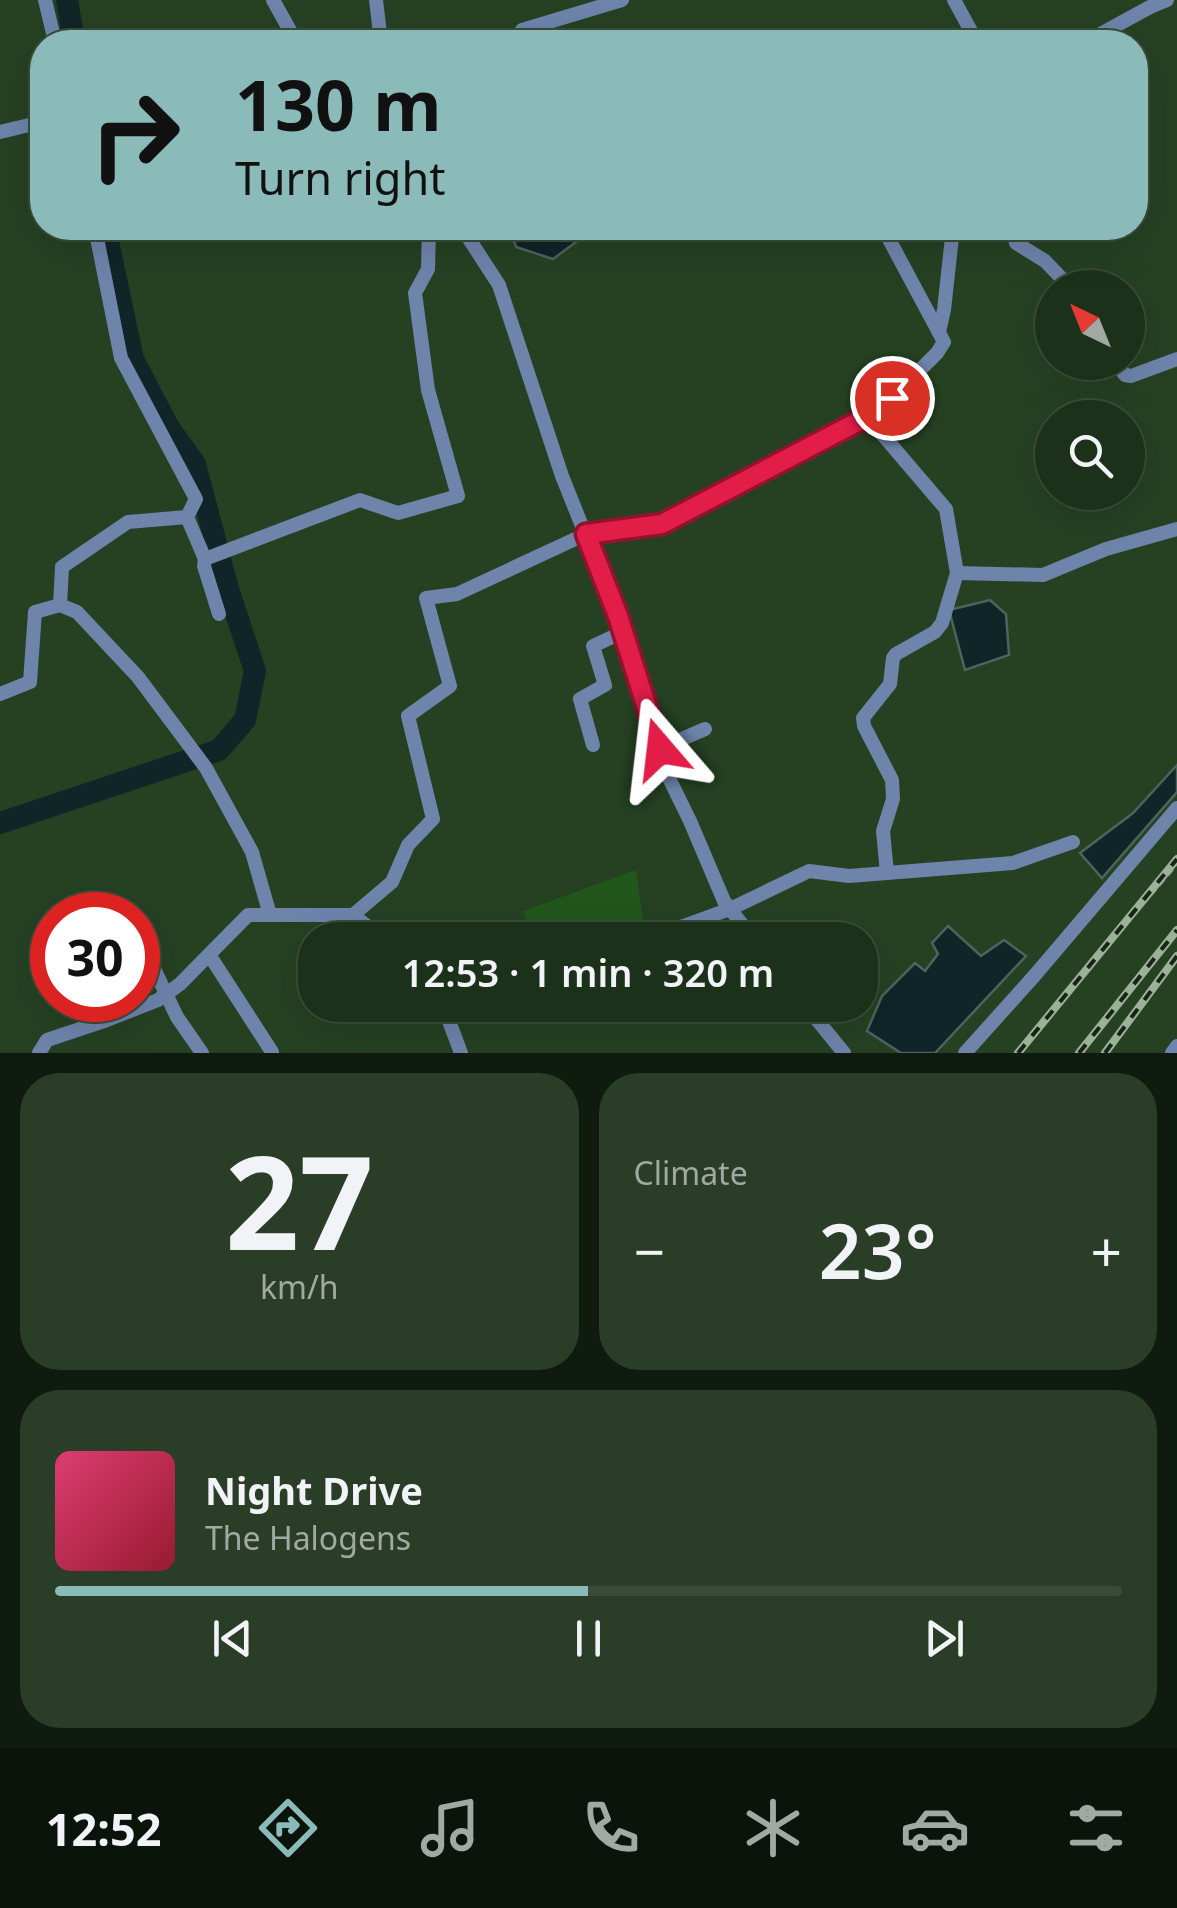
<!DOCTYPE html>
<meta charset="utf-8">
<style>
body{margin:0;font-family:"Noto Sans",sans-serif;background:#293d27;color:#f1f3f6;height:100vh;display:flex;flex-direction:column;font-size:38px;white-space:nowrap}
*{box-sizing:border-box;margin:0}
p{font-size:32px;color:#a0a9a2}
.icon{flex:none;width:55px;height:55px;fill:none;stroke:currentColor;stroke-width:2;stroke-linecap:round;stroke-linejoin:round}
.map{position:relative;height:1053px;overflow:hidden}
.sheet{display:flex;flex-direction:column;gap:20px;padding:20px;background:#0f1b0e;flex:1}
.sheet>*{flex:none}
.hud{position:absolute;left:30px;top:30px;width:1118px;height:210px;border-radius:40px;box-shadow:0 10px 40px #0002,0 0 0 2px #3a4c39;background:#8bbbb9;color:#111;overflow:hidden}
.needle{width:65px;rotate:317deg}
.fabs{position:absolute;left:1035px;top:270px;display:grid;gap:20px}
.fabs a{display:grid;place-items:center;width:110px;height:110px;border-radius:50%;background:#1c311a;box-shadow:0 10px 40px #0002,0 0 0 2px #3a4c39;font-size:50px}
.speed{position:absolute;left:30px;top:892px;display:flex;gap:20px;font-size:50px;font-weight:700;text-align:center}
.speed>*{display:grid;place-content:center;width:130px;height:130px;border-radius:50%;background:#1c311a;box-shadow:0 10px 40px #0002,0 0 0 2px #3a4c39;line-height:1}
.speed .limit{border:15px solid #d22;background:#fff;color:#111}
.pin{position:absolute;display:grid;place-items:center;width:85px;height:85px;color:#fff;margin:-42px;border:5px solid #fff;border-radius:50%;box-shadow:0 2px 10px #0007}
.me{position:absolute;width:110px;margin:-55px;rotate:343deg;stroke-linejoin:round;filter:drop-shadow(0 0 8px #0008)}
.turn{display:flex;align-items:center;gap:35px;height:210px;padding:0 40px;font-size:45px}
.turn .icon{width:130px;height:130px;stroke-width:2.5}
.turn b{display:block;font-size:70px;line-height:85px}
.big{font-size:75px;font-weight:600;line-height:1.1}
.sheet .tile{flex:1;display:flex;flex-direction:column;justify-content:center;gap:15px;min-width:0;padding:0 35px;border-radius:40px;background:#293d27}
.sheet .dial{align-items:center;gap:0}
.dial b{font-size:130px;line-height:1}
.song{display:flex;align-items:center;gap:30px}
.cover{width:120px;height:120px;border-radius:15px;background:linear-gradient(135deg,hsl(340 70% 55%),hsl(350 70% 35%))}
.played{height:10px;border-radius:5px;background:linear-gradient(90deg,#8bbbb9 50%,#3a4c39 50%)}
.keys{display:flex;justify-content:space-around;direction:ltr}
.heat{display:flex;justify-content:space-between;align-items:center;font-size:55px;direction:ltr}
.sheet .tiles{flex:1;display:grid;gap:20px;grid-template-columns:1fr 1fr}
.tile:last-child{grid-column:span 2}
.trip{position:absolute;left:298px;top:922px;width:580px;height:100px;border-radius:40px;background:#1c311a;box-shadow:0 10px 40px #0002,0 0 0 2px #3a4c39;font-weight:600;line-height:100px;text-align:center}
.dock{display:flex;height:160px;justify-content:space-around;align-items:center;background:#0b140a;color:#a0a9a2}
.dock .icon{width:70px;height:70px}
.dock .current{color:#8bbbb9}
.dock b{font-size:45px;color:#f1f3f6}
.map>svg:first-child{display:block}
</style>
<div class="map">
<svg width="1177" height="1053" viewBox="0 0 1177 1053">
<rect width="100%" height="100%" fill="#254122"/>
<path fill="#21561c" d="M 636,870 L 646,940 L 532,940 L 523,911 Z"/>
<g fill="#0f2527" stroke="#4e625e" stroke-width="2.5">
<path d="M 510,228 L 575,228 L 576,242 L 553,259 L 516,247 Z"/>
<path d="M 990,600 L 1006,614 L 1009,655 L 965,670 L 949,610 Z"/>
<path d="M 1177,765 L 1177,792 L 1102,878 L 1080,853 L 1133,813 Z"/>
<path d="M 948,926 L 981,956 L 1004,940 L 1026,956 L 935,1053 L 901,1053 L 867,1031 L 882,996 L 915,963 L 925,971 L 938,954 L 932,943 Z"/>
</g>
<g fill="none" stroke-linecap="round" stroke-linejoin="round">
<g stroke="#0f2527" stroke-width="22">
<path d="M 67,0 L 74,42"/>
<path d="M 0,823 L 219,750 L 245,720 L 255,671 L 228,589 L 195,464 L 169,428 L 133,359 L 105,228"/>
</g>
<path stroke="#7d947a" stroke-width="2.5" stroke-dasharray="8 5" stroke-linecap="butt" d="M 1015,1053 L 1177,865"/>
<g stroke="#6e84ab" stroke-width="14">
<path d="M 45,0 L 55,42"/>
<path d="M 273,0 L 293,36 L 302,42"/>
<path d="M 376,0 L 381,42"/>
<path d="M 954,0 L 977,42"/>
<path d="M 522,30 L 622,0"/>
<path d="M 1086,42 L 1150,7 L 1167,0"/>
<path d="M 0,132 L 42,122"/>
<path d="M 95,228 L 121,358 L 196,499 L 187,517"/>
<path d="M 462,228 L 499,285 L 562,476 L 618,616 L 667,774 L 690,821 L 724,901 L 754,940"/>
<path d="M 1012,228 L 1016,243 L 1045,261 L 1071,288"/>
<path d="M 952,229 L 968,228"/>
<path d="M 939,332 L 944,310 L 953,228"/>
<path d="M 1116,362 L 1125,375 L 1131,376 L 1177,359"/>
<path d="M 870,420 L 937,353 L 944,342 L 883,228"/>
<path d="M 205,559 L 204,566 L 219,614"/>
<path d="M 957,573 L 1043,575 L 1106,549 L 1177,529"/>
<path d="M 60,605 L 77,612 L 138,677 L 206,768 L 252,852 L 270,915"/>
<path d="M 0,694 L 30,682 L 35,612 L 60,605 L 62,567 L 128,522 L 187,517 L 205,559 L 360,500 L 398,513 L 458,496 L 428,390 L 415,293 L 428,269 L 429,228"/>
<path d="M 593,745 L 580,699 L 605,685 L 593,646 L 623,632"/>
<path d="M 659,749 L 705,729"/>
<path d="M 125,911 L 127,915"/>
<path d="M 353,915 L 392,882 L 408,845 L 433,819 L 408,716 L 450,686 L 426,598 L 457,594 L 586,534 L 662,524 L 861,420 L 870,420 L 946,509 L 957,573 L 942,623 L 935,632 L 896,654 L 893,658 L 890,684 L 863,718 L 864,726 L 892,780 L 893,799 L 883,831 L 887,873"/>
<path d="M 138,935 L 177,1017 L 202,1053"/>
<path d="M 645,940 L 730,909 L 809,871 L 849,876 L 1013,863 L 1073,842"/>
<path d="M 210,956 L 272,1052"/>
<path d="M 443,1005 L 461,1053"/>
<path d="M 805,1005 L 844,1053"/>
<path d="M 39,1053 L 47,1040 L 107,1020 L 158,1000 L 180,984 L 248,915 L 353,915 L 385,940"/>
<path d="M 965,1053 L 1035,975 L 1177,808"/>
<path d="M 1172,1053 L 1177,1046"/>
</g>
<g stroke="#9cb199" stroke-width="8">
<g id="rail">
<path d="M 1018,1053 L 1177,859"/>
<path d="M 1079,1053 L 1177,930"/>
<path d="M 1105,1053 L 1177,956"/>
</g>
</g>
<use href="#rail" stroke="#182416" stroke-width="4" stroke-dasharray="11" stroke-linecap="butt"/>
</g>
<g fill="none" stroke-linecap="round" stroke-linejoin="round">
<g stroke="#92132f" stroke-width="25">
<path id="route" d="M 660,749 L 618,616 L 586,534 L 662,524 L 861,420 L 870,420 L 892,398"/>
</g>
<use href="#route" stroke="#e11d48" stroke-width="18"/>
</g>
</svg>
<div class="fabs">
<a><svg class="needle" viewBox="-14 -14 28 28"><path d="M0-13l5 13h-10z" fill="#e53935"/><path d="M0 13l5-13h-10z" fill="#a0a9a2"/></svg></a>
<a><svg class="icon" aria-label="search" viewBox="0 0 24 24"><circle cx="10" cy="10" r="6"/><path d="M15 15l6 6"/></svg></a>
</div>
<div class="speed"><div class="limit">30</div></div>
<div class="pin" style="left:892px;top:398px;background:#d93025"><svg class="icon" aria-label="arrive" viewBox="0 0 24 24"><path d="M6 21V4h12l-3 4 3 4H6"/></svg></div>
<svg class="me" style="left:660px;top:749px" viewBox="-20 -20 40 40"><path d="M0-17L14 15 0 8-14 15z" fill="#e11d48" stroke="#fff" stroke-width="4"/></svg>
<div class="trip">12:53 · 1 min · 320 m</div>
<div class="hud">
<div class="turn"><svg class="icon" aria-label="right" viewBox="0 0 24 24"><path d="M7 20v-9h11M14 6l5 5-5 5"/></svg><div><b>130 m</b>Turn right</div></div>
</div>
</div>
<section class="sheet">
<div class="tiles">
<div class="tile dial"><b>27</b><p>km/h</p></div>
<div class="tile"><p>Climate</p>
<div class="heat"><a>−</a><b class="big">23°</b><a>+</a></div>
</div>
<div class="tile">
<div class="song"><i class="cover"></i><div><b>Night Drive</b><p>The Halogens</p></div></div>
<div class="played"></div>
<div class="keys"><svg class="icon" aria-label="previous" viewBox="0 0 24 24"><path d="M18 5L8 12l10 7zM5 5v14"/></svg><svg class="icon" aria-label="pause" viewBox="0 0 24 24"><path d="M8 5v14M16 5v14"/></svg><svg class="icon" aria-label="next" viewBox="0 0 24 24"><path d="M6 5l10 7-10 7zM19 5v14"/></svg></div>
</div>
</div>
</section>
<nav class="dock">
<b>12:52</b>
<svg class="icon current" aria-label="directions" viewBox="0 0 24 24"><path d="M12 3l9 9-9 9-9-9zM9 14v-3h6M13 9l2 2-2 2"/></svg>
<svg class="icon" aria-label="music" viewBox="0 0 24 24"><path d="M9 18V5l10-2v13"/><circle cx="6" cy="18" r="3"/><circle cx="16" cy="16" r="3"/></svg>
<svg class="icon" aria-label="phone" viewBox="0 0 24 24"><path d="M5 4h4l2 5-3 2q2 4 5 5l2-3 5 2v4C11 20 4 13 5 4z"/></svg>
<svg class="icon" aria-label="climate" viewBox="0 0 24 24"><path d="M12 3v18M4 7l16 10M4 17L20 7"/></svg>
<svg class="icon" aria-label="car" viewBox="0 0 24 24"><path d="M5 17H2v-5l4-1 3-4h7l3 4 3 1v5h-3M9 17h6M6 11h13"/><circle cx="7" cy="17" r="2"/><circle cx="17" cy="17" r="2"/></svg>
<svg class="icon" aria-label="filters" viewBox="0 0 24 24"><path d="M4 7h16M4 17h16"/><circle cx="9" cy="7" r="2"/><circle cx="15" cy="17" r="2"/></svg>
</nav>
